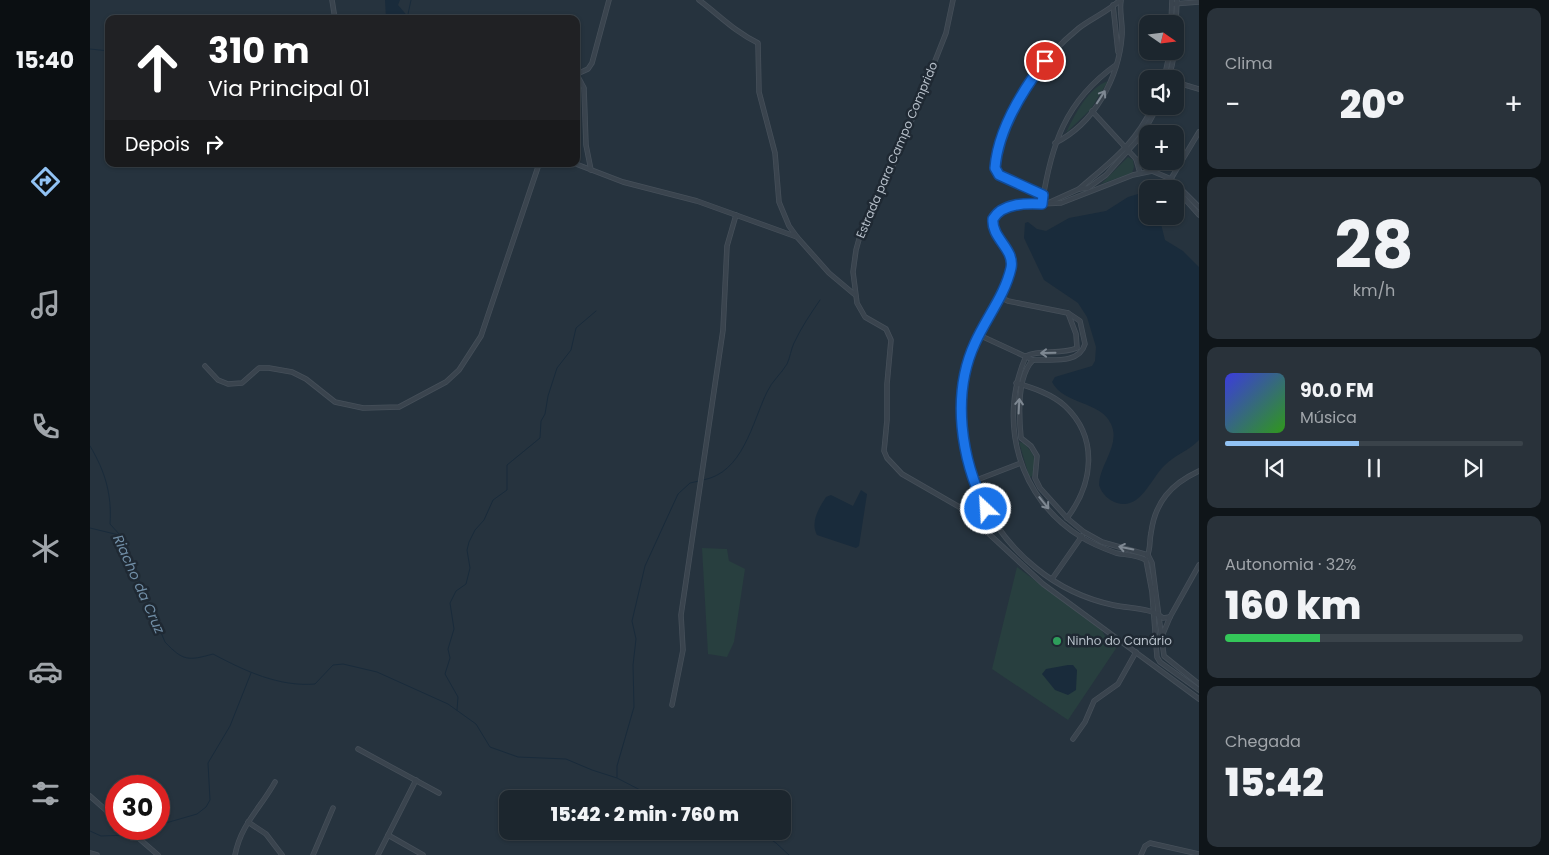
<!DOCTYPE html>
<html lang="pt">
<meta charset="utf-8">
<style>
body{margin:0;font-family:Poppins,sans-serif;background:#29323a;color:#f1f3f6;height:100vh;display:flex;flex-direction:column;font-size:19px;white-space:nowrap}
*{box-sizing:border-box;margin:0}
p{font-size:16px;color:#a0a5aa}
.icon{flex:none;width:28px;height:28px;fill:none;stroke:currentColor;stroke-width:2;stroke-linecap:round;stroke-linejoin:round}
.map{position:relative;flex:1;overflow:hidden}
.sheet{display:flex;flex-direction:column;gap:8px;padding:8px;background:#0f1519;width:350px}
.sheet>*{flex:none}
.top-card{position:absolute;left:15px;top:15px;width:475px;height:152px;border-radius:10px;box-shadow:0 1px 4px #0004,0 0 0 1px #3a434a;background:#202124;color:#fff;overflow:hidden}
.needle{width:32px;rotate:104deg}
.fabs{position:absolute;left:1049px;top:15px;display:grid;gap:10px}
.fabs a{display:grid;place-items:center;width:45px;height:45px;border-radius:10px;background:#1c262e;box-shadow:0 1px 4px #0004,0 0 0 1px #3a434a;font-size:25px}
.speed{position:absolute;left:15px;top:775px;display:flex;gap:10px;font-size:25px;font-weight:700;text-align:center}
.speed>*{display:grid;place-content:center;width:65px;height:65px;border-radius:50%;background:#1c262e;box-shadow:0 1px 4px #0004,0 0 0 1px #3a434a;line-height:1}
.speed .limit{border:8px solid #d22;background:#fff;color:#111}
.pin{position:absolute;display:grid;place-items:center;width:42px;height:42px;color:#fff;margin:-21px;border:2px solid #fff;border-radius:50%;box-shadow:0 1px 5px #0007}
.me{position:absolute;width:55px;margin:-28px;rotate:335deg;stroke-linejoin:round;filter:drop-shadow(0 0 4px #0008)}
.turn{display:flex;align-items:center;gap:18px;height:105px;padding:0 20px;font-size:22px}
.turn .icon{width:65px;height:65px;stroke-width:2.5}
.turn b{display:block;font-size:35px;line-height:42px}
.then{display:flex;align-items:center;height:48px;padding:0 20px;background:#0003;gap:10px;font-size:19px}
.big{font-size:38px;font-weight:800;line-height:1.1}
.sheet .tile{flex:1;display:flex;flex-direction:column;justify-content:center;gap:8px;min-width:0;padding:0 18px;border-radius:10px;background:#29323a}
.sheet .dial{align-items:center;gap:0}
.dial b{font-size:65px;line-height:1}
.song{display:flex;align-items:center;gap:15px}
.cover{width:60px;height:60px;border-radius:8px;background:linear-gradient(135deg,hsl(240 70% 55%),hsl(110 70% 35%))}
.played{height:5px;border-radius:2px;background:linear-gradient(90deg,#91c2f3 45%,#3a434a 45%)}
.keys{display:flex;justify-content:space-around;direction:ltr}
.heat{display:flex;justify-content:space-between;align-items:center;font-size:28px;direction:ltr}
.charge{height:8px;border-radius:4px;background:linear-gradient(90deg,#34c759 32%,#3a434a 0)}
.trip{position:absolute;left:409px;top:790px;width:292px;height:50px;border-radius:10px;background:#1c262e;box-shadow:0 1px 4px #0004,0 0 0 1px #3a434a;font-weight:800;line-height:50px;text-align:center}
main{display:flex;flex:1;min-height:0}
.dock{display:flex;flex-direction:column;width:90px;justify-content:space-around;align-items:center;background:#0b0f12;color:#a0a5aa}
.dock .icon{width:35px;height:35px}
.dock .selected{color:#91c2f3}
.dock b{font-size:22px;color:#f1f3f6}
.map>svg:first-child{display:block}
</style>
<main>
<nav class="dock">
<b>15:40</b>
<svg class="icon selected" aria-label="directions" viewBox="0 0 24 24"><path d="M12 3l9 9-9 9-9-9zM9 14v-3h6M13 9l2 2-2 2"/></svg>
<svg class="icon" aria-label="music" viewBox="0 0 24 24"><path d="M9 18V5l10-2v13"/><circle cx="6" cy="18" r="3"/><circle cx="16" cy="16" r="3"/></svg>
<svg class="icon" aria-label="phone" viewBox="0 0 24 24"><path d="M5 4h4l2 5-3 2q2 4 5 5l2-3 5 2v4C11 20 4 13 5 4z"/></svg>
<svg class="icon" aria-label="climate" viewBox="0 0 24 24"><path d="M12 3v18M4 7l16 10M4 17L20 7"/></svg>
<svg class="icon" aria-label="car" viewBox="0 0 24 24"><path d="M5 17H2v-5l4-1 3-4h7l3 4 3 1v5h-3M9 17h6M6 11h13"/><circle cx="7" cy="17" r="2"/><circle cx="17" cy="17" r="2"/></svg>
<svg class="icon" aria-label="filters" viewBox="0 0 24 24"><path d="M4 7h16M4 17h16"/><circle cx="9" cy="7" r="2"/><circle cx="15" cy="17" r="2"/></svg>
</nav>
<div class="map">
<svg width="1109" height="855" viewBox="0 0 1109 855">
<rect width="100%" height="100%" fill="#26333e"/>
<g fill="#283f3f">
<path d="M 1018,81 L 1001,109 L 976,133 C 984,115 999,87 1018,81 Z"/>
<path d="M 1038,157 L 1043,160 L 1044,167 L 1042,173 L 1011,184 Z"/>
<path d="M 929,442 L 933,443 C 943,451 951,466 941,477 L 939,476 Z"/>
<path d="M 612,548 L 637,549 L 639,561 L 655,569 L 644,642 L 637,657 L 618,654 Z"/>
<path d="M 927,567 L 1011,629 L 1015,636 L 1023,638 L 1029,644 L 978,720 L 902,669 Z"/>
</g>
<g fill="#192b3b">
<path d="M 295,0 L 310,0 L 308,5 L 320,19 L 296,19 Z"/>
<path d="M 1048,194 L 1057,196 L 1058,216 L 1072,216 L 1071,224 L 1075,240 L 1093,251 L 1109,267 L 1109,440 C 1100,450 1085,455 1075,465 C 1060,479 1051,510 1027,503 C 1018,500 1012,494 1009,485 C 1009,465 1031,445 1021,424 C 1011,401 974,405 962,382 L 965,377 L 1002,366 L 1005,361 L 1006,347 L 997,317 L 988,303 L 954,280 L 934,238 L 935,223 L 938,222 L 947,229 L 956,231 L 979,218 L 1016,211 L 1038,197 Z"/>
<path d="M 771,490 L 777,494 L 769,546 L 766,548 L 727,535 C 720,522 729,508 736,497 L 741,495 L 763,506 Z"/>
<path d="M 978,665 L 983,665 L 987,670 L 986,690 L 978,695 L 965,690 L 952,674 L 956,669 Z"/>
</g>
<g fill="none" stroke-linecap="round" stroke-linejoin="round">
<g stroke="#192b3b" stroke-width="1">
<path d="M 317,19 L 321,0"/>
<path d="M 0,49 L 19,51"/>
<path d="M 0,446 C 15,471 22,494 20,524 L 30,535 L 75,642 C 93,661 98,661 123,654 C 155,671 189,687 225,684 L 243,665 L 253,664 L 287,672 L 358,704 L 386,724 L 400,747 L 428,757 L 476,759 L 502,770 L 527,778 L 554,792 L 582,799"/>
<path d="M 613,480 C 653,473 662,423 677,392 C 682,381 691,374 697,364 C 700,358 701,349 704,343 C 711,328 721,313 730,300"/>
<path d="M 0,528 L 29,535"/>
<path d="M 367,710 L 368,697 L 355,674 L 360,658 L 358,649 L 364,629 L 360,603 L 366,591 L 376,584 L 380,568 L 377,550 L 379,542 L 385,530 L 394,520 L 403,500 L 417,490 L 417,465 L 450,438 L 451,421 L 455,414 L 458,396 L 467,368 L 481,350 L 486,328 L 506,311"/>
<path d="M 527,777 L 527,766 L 544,707 L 543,665 L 546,639 L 542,621 L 555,566 L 588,494 L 600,483 L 609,481"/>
<path d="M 69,825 L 107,814 L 116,807 L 120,800 L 118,763 L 140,726 L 161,673"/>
<path d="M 0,831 L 11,836 L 39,835"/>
<path d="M 669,831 L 686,843 L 699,855"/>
<path d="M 48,832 L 59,829"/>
</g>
<g stroke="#46505a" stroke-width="5.5">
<g id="street">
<path d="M 242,0 L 245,19"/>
<path d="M 609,0 C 629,15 645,32 668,43 L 669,92 L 685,153 L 689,202 L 699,226 L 707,237"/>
<path d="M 863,0 L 856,33 L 817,132 L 787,204 L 771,232 L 766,250 L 763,272 L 767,303 L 775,317 L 796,329 L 801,340 L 797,384 L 797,420 L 794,451 L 797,458 L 812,474 L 871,508 L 953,584 L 1109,699"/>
<path d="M 1082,4 L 1109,2"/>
<path d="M 1023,5 L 1028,52"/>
<path d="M 1081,24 L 1082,0"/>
<path d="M 1085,43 L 1087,0"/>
<path d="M 486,73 L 494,88 L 496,145 L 501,170"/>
<path d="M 487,74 L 498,69 L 502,63 L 519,0"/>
<path d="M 1074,79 L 1080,51"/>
<path d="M 1079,79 L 1085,51"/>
<path d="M 1085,82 L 1109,89"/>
<path d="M 1002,111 L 1046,159 L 1062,171"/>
<path d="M 965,143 C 1004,124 1029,78 1032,35 C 1033,24 1029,11 1031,1"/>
<path d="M 1046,159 L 1050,173"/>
<path d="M 486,164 L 533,182 L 607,201 L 707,237 L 739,273 L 764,294"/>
<path d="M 1078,180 L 1109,215"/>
<path d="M 1079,182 L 1109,132"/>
<path d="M 989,189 C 1020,162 1045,145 1063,106"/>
<path d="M 953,195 L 906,173 C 904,164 908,155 910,147 C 922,100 952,58 989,28 C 1002,18 1019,11 1030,0"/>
<path d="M 958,203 L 989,189 L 998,188 L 1016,175 L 1052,135 L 1068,106"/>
<path d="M 952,204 C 961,145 975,101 1026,65"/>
<path d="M 910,297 L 918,301 L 978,313 L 990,321 L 995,344 C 989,365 960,359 943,360 C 927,376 929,417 931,438 L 941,446 L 947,456 L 945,478 L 950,488 L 977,518 L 994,532 L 1012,542 L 1058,555 L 1062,563 L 1074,656 L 1109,684"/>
<path d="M 978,313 L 986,334 L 987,348 C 970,355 951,349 936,356 C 907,422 929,499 991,537 C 1002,544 1015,549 1026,553 C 1036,555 1047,555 1056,560 L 1062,592 L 1067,657 L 1070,662 L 1109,690"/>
<path d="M 889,335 L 943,360"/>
<path d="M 115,366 L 128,380 L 138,384 L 152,383 L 169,368 L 179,368 L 202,372 L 216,379 L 245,402 L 273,408 L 309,407 L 356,382 L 369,370 L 391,336 L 449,164"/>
<path d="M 926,383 C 943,388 962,394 975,406 C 1009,438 1003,484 977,518"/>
<path d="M 884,481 L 931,463"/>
<path d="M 1057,556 C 1061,549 1059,541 1061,533 C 1065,502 1081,484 1109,471"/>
<path d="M 962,579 L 992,536"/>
<path d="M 1080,617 L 1073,618 C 1059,607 1041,609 1023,605 C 995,599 968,586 946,568 C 882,517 852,423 884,346 C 893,323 921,288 922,264 C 922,249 906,238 903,223 L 908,213 L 928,205 L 971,203 L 1043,175 L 1062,171 L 1081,179 L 1109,207"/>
<path d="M 1072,636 L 1080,617 L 1109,565"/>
<path d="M 582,705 L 593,650 L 591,615 L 633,330 L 637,246 L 646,215"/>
<path d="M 983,739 L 995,722 L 1004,701 L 1028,684 L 1046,652"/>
<path d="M 268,749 L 349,793"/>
<path d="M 0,796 L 26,819"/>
<path d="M 158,822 L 176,834 L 192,855"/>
<path d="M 38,829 L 68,855"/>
<path d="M 298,835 L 333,855"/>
<path d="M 0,853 L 7,855"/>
<path d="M 145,855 C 151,824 170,809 185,782"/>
<path d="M 223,855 L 243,808"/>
<path d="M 288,855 L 326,780"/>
<path d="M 1051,855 L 1055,846 L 1060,843 L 1109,854"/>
</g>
</g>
<use href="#street" stroke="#3a444e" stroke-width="4"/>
</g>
<defs><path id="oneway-shaft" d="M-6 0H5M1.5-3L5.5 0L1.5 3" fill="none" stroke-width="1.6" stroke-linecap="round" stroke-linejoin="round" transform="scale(1.25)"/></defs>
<g stroke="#7e8892">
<use href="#oneway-shaft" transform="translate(1011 97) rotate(-57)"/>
<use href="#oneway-shaft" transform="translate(958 353) rotate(179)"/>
<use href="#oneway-shaft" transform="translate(929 406) rotate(-87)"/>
<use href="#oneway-shaft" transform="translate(954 503) rotate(51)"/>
<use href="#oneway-shaft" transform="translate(1036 548) rotate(-168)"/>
</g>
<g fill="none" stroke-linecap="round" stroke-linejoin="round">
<g stroke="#114b97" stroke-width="12">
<path id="route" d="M 896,509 C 871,459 861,395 885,343 C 896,318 915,295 921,268 C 925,249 901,238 903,219 C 912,203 936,203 952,204 L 953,195 L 909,175 L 905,168 C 908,130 932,91 955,61"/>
</g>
<use href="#route" stroke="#1a73e8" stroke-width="9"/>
</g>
<circle fill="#2e9e5b" stroke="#1f2933" stroke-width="2" cx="967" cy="641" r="5"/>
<g text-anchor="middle" stroke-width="5" stroke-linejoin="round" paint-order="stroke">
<g font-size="12" fill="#b6bfc9" stroke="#1f2933">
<text transform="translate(807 150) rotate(-67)" y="4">Estrada para Campo Comprido</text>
</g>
<g font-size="12" fill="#b6bfc9" stroke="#1f2933" text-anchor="start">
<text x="977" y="645">Ninho do Canário</text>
</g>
<g font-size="14" font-style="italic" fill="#718ea6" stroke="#1f2933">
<text transform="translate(49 584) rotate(66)" y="5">Riacho da Cruz</text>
</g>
</g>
</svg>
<div class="fabs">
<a><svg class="needle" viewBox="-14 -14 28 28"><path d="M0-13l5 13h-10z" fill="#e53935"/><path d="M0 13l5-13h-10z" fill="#a0a5aa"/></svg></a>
<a><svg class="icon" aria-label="sound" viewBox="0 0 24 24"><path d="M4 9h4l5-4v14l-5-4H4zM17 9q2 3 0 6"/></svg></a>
<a>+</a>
<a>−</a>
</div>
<div class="speed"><div class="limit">30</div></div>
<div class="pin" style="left:955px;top:61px;background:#d93025"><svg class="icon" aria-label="arrive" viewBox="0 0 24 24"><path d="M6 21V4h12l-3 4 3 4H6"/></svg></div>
<svg class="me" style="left:896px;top:509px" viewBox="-20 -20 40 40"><circle r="17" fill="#1a73e8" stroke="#fff" stroke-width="3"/><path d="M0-11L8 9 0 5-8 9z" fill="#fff"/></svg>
<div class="trip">15:42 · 2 min · 760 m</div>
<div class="top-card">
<div class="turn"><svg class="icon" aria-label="ahead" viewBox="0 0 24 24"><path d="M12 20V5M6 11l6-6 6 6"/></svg><div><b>310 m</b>Via Principal 01</div></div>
<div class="then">Depois<svg class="icon" aria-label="right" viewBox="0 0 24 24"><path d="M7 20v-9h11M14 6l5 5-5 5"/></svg></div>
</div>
</div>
<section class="sheet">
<div class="tile"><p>Clima</p>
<div class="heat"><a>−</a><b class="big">20°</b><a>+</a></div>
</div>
<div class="tile dial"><b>28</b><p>km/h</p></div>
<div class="tile">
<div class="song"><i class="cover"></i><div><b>90.0 FM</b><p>Música</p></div></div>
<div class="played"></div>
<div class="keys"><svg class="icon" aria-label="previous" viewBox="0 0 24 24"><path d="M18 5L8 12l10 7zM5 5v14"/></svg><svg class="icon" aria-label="pause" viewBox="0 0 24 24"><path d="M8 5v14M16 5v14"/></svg><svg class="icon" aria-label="next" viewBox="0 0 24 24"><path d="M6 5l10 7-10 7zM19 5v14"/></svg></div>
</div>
<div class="tile"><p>Autonomia · 32%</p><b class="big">160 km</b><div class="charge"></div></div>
<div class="tile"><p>Chegada</p><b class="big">15:42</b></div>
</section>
</main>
